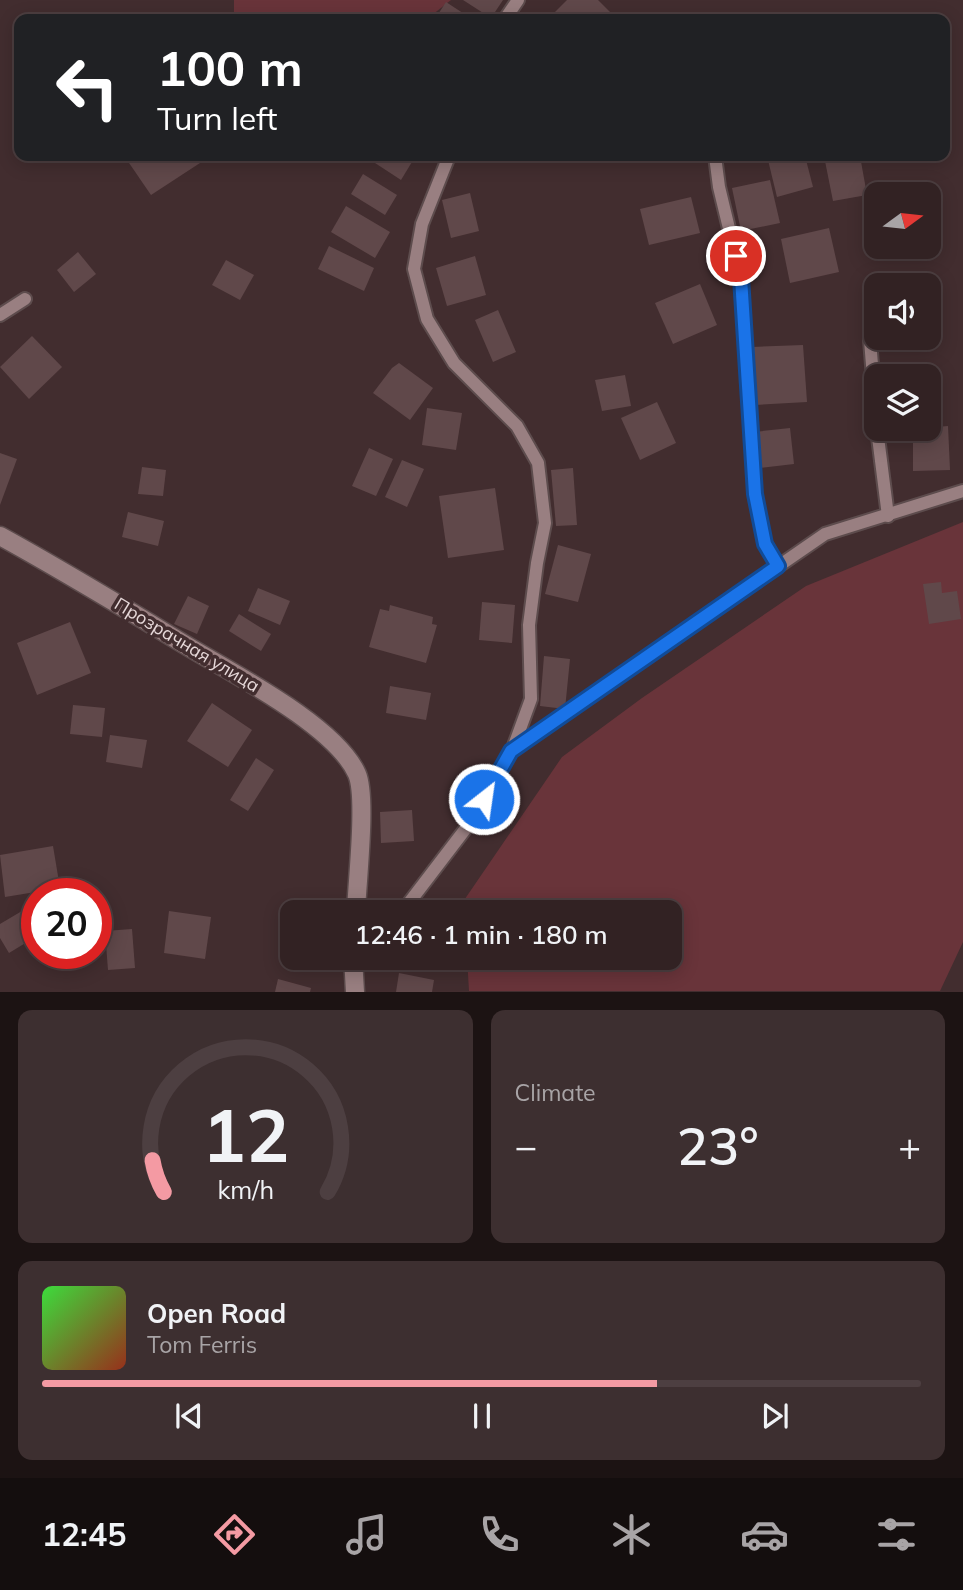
<!DOCTYPE html>
<meta charset="utf-8">
<style>
body{margin:0;font-family:Mulish,sans-serif;background:#3d2f30;color:#f1f3f6;height:100vh;display:flex;flex-direction:column;font-size:26px;white-space:nowrap}
*{box-sizing:border-box;margin:0}
p{font-size:23px;color:#a8a4a6}
.icon{flex:none;width:38px;height:38px;fill:none;stroke:currentColor;stroke-width:2;stroke-linecap:round;stroke-linejoin:round}
.map{position:relative;height:992px;overflow:hidden}
.drawer{display:flex;flex-direction:column;gap:18px;padding:18px;background:#1c1313;flex:1}
.drawer>*{flex:none}
.guide{position:absolute;left:14px;top:14px;width:936px;height:147px;border-radius:14px;box-shadow:0 4px 18px #0003,0 0 0 2px #4d3f41;background:#202124;color:#fff;overflow:hidden}
.needle{width:46px;rotate:75deg}
.tools{position:absolute;left:864px;top:182px;display:grid;gap:14px}
.tools a{display:grid;place-items:center;width:77px;height:77px;border-radius:14px;background:#322223;box-shadow:0 4px 18px #0003,0 0 0 2px #4d3f41;font-size:35px}
.speed{position:absolute;left:21px;top:878px;display:flex;gap:14px;font-size:35px;font-weight:700;text-align:center}
.speed>*{display:grid;place-content:center;width:91px;height:91px;border-radius:50%;background:#322223;box-shadow:0 4px 18px #0003,0 0 0 2px #4d3f41;line-height:1}
.speed .limit{border:10px solid #d22;background:#fff;color:#111}
.pin{position:absolute;display:grid;place-items:center;width:60px;height:60px;color:#fff;margin:-30px;border:4px solid #fff;border-radius:50%;box-shadow:0 2px 7px #0007}
.me{position:absolute;width:77px;margin:-38px;rotate:30deg;stroke-linejoin:round;filter:drop-shadow(0 0 5px #0008)}
.turn{display:flex;align-items:center;gap:24px;height:147px;padding:0 28px;font-size:32px}
.turn .icon{width:91px;height:91px;stroke-width:2.5}
.turn b{display:block;font-size:49px;line-height:60px}
.big{font-size:52px;font-weight:600;line-height:1.1}
.drawer .widget{flex:1;display:flex;flex-direction:column;justify-content:center;gap:10px;min-width:0;padding:0 24px;border-radius:14px;background:#3d2f30}
.drawer .dial{align-items:center;gap:0}
.dial svg{height:182px;overflow:visible;fill:none;stroke:#4d3f41;stroke-width:7;stroke-linecap:round;text-anchor:middle}
.dial text{fill:#f1f3f6;stroke:none}
.song{display:flex;align-items:center;gap:21px}
.cover{width:84px;height:84px;border-radius:10px;background:linear-gradient(135deg,hsl(120 70% 55%),hsl(10 70% 35%))}
.played{height:7px;border-radius:4px;background:linear-gradient(90deg,#f49aa3 70%,#4d3f41 70%)}
.keys{display:flex;justify-content:space-around;direction:ltr}
.heat{display:flex;justify-content:space-between;align-items:center;font-size:38px;direction:ltr}
.drawer .tiles{flex:1;display:grid;gap:18px;grid-template-columns:1fr 1fr}
.widget:last-child{grid-column:span 2}
.trip{position:absolute;left:280px;top:900px;width:402px;height:70px;border-radius:14px;background:#322223;box-shadow:0 4px 18px #0003,0 0 0 2px #4d3f41;font-weight:600;line-height:70px;text-align:center}
.tabs{display:flex;height:112px;justify-content:space-around;align-items:center;background:#140e0e;color:#a8a4a6}
.tabs .icon{width:49px;height:49px}
.tabs .current{color:#f49aa3}
.tabs b{font-size:32px;color:#f1f3f6}
.map>svg:first-child{display:block}
</style>
<div class="map">
<svg width="963" height="992" viewBox="0 0 963 992">
<rect width="100%" height="100%" fill="#422d2f"/>
<g fill="#69343a">
<path d="M 234,0 L 451,0 L 427,19 L 234,19 Z"/>
<path d="M 963,522 L 963,942 L 940,991 L 469,991 L 467,957 L 670,957 L 670,912 L 456,912 L 562,757 L 642,698 L 806,586 Z"/>
</g>
<g fill="#60484a">
<path d="M 463,0 L 503,0 L 491,18 Z"/>
<path d="M 567,0 L 598,0 L 617,19 L 548,19 Z"/>
<path d="M 446,2 L 472,19 L 435,19 Z"/>
<path d="M 133,156 L 195,156 L 200,163 L 151,195 L 127,160 Z"/>
<path d="M 380,156 L 414,156 L 415,157 L 401,180 L 375,163 Z"/>
<path d="M 784,156 L 805,156 L 813,187 L 777,197 L 768,160 Z"/>
<path d="M 824,156 L 860,156 L 867,195 L 833,201 Z"/>
<path d="M 363,174 L 397,195 L 385,215 L 351,194 Z"/>
<path d="M 770,180 L 780,223 L 741,231 L 732,188 Z"/>
<path d="M 900,182 L 901,194 L 876,194 L 875,183 Z"/>
<path d="M 470,193 L 479,231 L 451,238 L 442,200 Z"/>
<path d="M 691,197 L 700,233 L 649,245 L 640,209 Z"/>
<path d="M 346,206 L 390,232 L 375,258 L 331,232 Z"/>
<path d="M 829,228 L 839,272 L 790,283 L 781,239 Z"/>
<path d="M 329,246 L 374,268 L 364,291 L 318,269 Z"/>
<path d="M 78,252 L 96,274 L 74,292 L 57,270 Z"/>
<path d="M 475,256 L 486,295 L 447,306 L 436,268 Z"/>
<path d="M 226,260 L 254,275 L 240,300 L 212,285 Z"/>
<path d="M 700,284 L 717,325 L 673,344 L 655,303 Z"/>
<path d="M 498,310 L 516,352 L 493,362 L 475,320 Z"/>
<path d="M 32,336 L 62,367 L 29,399 L 0,367 Z"/>
<path d="M 803,345 L 807,402 L 755,405 L 752,347 Z"/>
<path d="M 399,363 L 433,388 L 410,420 L 373,393 L 392,368 Z"/>
<path d="M 625,375 L 631,406 L 602,411 L 595,380 Z"/>
<path d="M 657,402 L 676,443 L 640,460 L 621,418 Z"/>
<path d="M 427,408 L 462,413 L 456,450 L 422,445 Z"/>
<path d="M 948,426 L 950,470 L 913,471 L 913,429 Z"/>
<path d="M 790,428 L 794,464 L 759,468 L 754,432 Z"/>
<path d="M 369,448 L 393,459 L 376,496 L 352,486 Z"/>
<path d="M 0,453 L 17,459 L 0,505 Z"/>
<path d="M 402,460 L 424,469 L 407,507 L 385,497 Z"/>
<path d="M 142,467 L 166,470 L 163,496 L 138,494 Z"/>
<path d="M 573,468 L 577,525 L 556,526 L 551,470 Z"/>
<path d="M 495,488 L 504,550 L 448,558 L 439,496 Z"/>
<path d="M 128,512 L 164,521 L 158,546 L 122,537 Z"/>
<path d="M 558,545 L 591,554 L 578,602 L 545,594 Z"/>
<path d="M 941,582 L 942,593 L 957,591 L 961,619 L 929,624 L 923,584 Z"/>
<path d="M 258,588 L 290,601 L 280,625 L 248,611 Z"/>
<path d="M 188,596 L 209,606 L 197,634 L 174,624 Z"/>
<path d="M 482,602 L 515,605 L 512,643 L 479,640 Z"/>
<path d="M 390,605 L 433,617 L 432,624 L 437,625 L 426,663 L 369,647 L 380,609 L 389,611 Z"/>
<path d="M 239,614 L 271,634 L 261,651 L 229,631 Z"/>
<path d="M 70,622 L 91,673 L 37,695 L 17,643 Z"/>
<path d="M 544,656 L 570,659 L 565,709 L 540,706 Z"/>
<path d="M 390,686 L 431,693 L 426,720 L 386,713 Z"/>
<path d="M 212,703 L 252,730 L 228,767 L 187,741 Z"/>
<path d="M 73,705 L 105,708 L 102,737 L 70,734 Z"/>
<path d="M 110,735 L 147,740 L 142,768 L 106,762 Z"/>
<path d="M 256,758 L 274,770 L 248,811 L 230,800 Z"/>
<path d="M 412,810 L 414,841 L 381,843 L 380,812 Z"/>
<path d="M 53,846 L 60,888 L 5,897 L 0,855 Z"/>
<path d="M 27,908 L 37,924 L 37,936 L 9,953 L 0,938 L 0,924 Z"/>
<path d="M 169,911 L 211,917 L 205,959 L 164,953 Z"/>
<path d="M 132,929 L 135,968 L 108,970 L 105,931 Z"/>
<path d="M 399,973 L 434,980 L 432,992 L 396,992 Z"/>
<path d="M 278,979 L 311,988 L 310,992 L 275,992 Z"/>
</g>
<g fill="none" stroke-linecap="round" stroke-linejoin="round">
<g stroke="#5d4c4d" stroke-width="16">
<g id="lane">
<path d="M 505,19 L 518,0"/>
<path d="M 449,156 L 422,224 L 414,269 L 427,319 L 454,363 L 517,426 L 538,463 L 545,523 L 537,563 L 529,625 L 531,699 L 512,751"/>
<path d="M 715,156 L 719,187 L 741,278 L 755,494 L 765,543 L 778,566"/>
<path d="M 0,315 L 25,299"/>
<path d="M 870,340 L 877,427"/>
<path d="M 877,429 L 888,516"/>
<path d="M 402,912 L 470,823 L 511,751 L 825,534 L 963,491"/>
</g>
</g>
<g stroke="#5d4c4d" stroke-width="21">
<g id="street">
<path d="M 0,536 C 64,571 126,609 189,647 C 234,674 336,726 357,774 C 367,797 357,882 356,912"/>
<path d="M 353,957 L 355,992"/>
</g>
</g>
<use href="#lane" stroke="#997f81" stroke-width="12"/>
<use href="#street" stroke="#997f81" stroke-width="18"/>
</g>
<g fill="none" stroke-linecap="round" stroke-linejoin="round">
<g stroke="#114b97" stroke-width="18">
<path id="route" d="M 484,799 L 511,751 L 778,566 L 765,544 L 755,494 L 741,278 L 736,256"/>
</g>
<use href="#route" stroke="#1a73e8" stroke-width="12"/>
</g>
<g text-anchor="middle" stroke-width="7" stroke-linejoin="round" paint-order="stroke">
<g font-size="18" fill="#e6d8d9" stroke="#422d2f">
<text transform="translate(187 645) rotate(31)" y="6">Прозрачная улица</text>
</g>
</g>
</svg>
<div class="tools">
<a><svg class="needle" viewBox="-14 -14 28 28"><path d="M0-13l5 13h-10z" fill="#e53935"/><path d="M0 13l5-13h-10z" fill="#a8a4a6"/></svg></a>
<a><svg class="icon" aria-label="sound" viewBox="0 0 24 24"><path d="M4 9h4l5-4v14l-5-4H4zM17 9q2 3 0 6"/></svg></a>
<a><svg class="icon" aria-label="layers" viewBox="0 0 24 24"><path d="M12 4l9 5-9 5-9-5zM3 14l9 5 9-5"/></svg></a>
</div>
<div class="speed"><div class="limit">20</div></div>
<div class="pin" style="left:736px;top:256px;background:#d93025"><svg class="icon" aria-label="arrive" viewBox="0 0 24 24"><path d="M6 21V4h12l-3 4 3 4H6"/></svg></div>
<svg class="me" style="left:484px;top:799px" viewBox="-20 -20 40 40"><circle r="17" fill="#1a73e8" stroke="#fff" stroke-width="3"/><path d="M0-11L8 9 0 5-8 9z" fill="#fff"/></svg>
<div class="trip">12:46 · 1 min · 180 m</div>
<div class="guide">
<div class="turn"><svg class="icon" aria-label="left" viewBox="0 0 24 24"><path d="M17 20v-9H6M10 6l-5 5 5 5"/></svg><div><b>100 m</b>Turn left</div></div>
</div>
</div>
<section class="drawer">
<div class="tiles">
<div class="widget dial"><svg viewBox="0 0 100 80">
<path d="M14 69A42 42 0 1 1 86 69"/>
<path d="M14 69A42 42 0 0 1 9 55" stroke="#f49aa3"/>
<text x="50" y="56" font-size="32" font-weight="700">12</text>
<text x="50" y="72" font-size="11">km/h</text>
</svg></div>
<div class="widget"><p>Climate</p>
<div class="heat"><a>−</a><b class="big">23°</b><a>+</a></div>
</div>
<div class="widget">
<div class="song"><i class="cover"></i><div><b>Open Road</b><p>Tom Ferris</p></div></div>
<div class="played"></div>
<div class="keys"><svg class="icon" aria-label="previous" viewBox="0 0 24 24"><path d="M18 5L8 12l10 7zM5 5v14"/></svg><svg class="icon" aria-label="pause" viewBox="0 0 24 24"><path d="M8 5v14M16 5v14"/></svg><svg class="icon" aria-label="next" viewBox="0 0 24 24"><path d="M6 5l10 7-10 7zM19 5v14"/></svg></div>
</div>
</div>
</section>
<nav class="tabs">
<b>12:45</b>
<svg class="icon current" aria-label="directions" viewBox="0 0 24 24"><path d="M12 3l9 9-9 9-9-9zM9 14v-3h6M13 9l2 2-2 2"/></svg>
<svg class="icon" aria-label="music" viewBox="0 0 24 24"><path d="M9 18V5l10-2v13"/><circle cx="6" cy="18" r="3"/><circle cx="16" cy="16" r="3"/></svg>
<svg class="icon" aria-label="phone" viewBox="0 0 24 24"><path d="M5 4h4l2 5-3 2q2 4 5 5l2-3 5 2v4C11 20 4 13 5 4z"/></svg>
<svg class="icon" aria-label="climate" viewBox="0 0 24 24"><path d="M12 3v18M4 7l16 10M4 17L20 7"/></svg>
<svg class="icon" aria-label="car" viewBox="0 0 24 24"><path d="M5 17H2v-5l4-1 3-4h7l3 4 3 1v5h-3M9 17h6M6 11h13"/><circle cx="7" cy="17" r="2"/><circle cx="17" cy="17" r="2"/></svg>
<svg class="icon" aria-label="filters" viewBox="0 0 24 24"><path d="M4 7h16M4 17h16"/><circle cx="9" cy="7" r="2"/><circle cx="15" cy="17" r="2"/></svg>
</nav>
